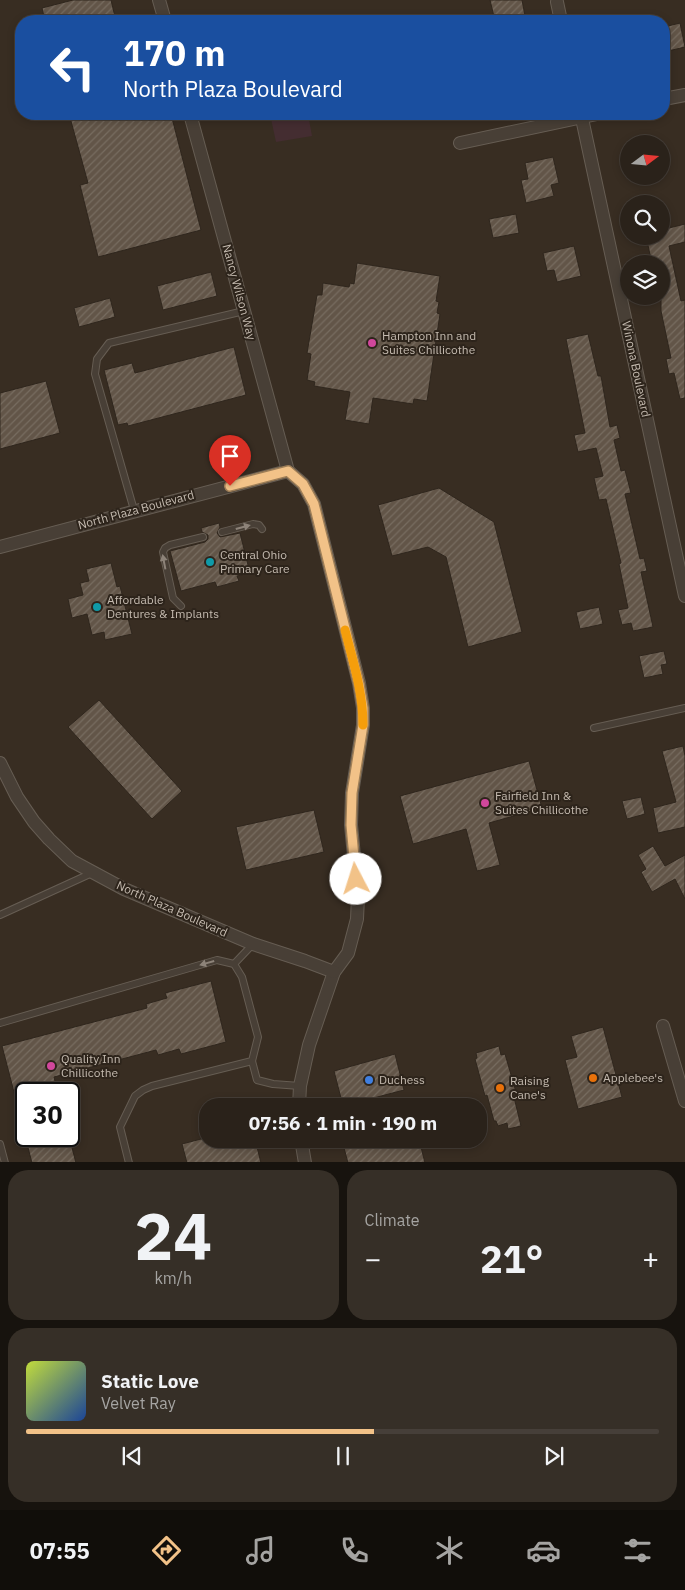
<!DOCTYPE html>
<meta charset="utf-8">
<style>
body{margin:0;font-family:"IBM Plex Sans",sans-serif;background:#362f27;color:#f1f3f6;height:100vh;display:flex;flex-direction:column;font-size:19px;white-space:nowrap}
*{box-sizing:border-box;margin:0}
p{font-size:16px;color:#a5a4a2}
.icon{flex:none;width:28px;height:28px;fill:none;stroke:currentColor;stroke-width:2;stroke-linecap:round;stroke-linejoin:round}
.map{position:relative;height:1162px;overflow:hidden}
.panel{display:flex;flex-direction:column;gap:8px;padding:8px;background:#17130e;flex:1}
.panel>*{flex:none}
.top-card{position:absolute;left:15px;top:15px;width:655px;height:105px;border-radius:20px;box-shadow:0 2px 8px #0003,0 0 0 1px #463f39;background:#1a4fa0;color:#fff;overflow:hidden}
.needle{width:32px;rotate:74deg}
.fabs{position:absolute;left:620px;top:135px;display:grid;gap:10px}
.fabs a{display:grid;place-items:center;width:50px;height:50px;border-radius:50%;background:#2a221a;box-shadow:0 2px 8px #0003,0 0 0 1px #463f39;font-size:25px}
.speed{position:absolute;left:15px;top:1082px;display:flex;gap:10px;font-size:25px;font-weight:700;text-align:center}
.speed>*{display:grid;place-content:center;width:65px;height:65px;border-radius:50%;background:#2a221a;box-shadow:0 2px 8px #0003,0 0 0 1px #463f39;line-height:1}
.speed .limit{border:2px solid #111;border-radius:8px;background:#fff;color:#111}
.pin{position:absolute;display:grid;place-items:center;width:42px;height:42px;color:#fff;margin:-51px -21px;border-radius:50% 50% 50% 0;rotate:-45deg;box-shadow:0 0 5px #0007}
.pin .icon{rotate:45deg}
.me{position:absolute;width:55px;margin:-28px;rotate:355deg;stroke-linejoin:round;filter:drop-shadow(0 0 4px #0008)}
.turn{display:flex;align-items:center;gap:18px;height:105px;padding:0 25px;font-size:22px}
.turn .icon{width:65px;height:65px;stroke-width:2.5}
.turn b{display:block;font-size:35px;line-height:42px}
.big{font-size:38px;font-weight:700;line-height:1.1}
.panel .widget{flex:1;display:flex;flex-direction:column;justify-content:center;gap:8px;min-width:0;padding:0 18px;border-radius:20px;background:#362f27}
.panel .dial{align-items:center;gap:0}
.dial b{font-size:65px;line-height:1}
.song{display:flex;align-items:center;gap:15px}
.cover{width:60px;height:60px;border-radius:8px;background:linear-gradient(135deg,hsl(70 70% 55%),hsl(220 70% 35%))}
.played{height:5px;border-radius:2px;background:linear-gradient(90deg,#f2c288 55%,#463f39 55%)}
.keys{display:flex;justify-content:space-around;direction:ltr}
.heat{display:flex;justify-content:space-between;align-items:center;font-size:28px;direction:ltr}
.panel .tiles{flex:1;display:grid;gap:8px;grid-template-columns:1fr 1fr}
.widget:last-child{grid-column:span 2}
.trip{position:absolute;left:199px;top:1098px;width:288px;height:50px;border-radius:20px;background:#2a221a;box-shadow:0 2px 8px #0003,0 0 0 1px #463f39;font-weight:700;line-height:50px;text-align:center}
.dock{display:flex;height:80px;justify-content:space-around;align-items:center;background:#110e0a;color:#a5a4a2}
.dock .icon{width:35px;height:35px}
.dock .active{color:#f2c288}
.dock b{font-size:22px;color:#f1f3f6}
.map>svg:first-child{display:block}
</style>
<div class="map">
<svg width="685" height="1163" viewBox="0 0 685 1163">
<defs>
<pattern id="building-hatch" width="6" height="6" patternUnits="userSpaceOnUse" patternTransform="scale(1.25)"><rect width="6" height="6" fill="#625548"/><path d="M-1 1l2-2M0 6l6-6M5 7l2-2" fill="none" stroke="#776c60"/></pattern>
</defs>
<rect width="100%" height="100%" fill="#382d22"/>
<path fill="#442d31" d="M 270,114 L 308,114 L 312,136 L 276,142 Z"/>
<g fill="url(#building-hatch)" stroke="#2f261d">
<path d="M 73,0 L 111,0 L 116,21 L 45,21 L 42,8 Z"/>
<path d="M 490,0 L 522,0 L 526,21 L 495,21 Z"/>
<path d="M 680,23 L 685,47 L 664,52 L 664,27 Z"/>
<path d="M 69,114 L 171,114 L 201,230 L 98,257 L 80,185 L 88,183 Z"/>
<path d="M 553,157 L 559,183 L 551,185 L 554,196 L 526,203 L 521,180 L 528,179 L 525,163 Z"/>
<path d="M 516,214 L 519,233 L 493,238 L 489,219 Z"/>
<path d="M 685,224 L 685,242 L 669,246 L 681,301 L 685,300 L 685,398 L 680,399 L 674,373 L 669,374 L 666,359 L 671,358 L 661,311 L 661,264 L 652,264 L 646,236 L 661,236 L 661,230 Z"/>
<path d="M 574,246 L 581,276 L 557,282 L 554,270 L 547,271 L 543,253 Z"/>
<path d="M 357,263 L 440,276 L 436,301 L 439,302 L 437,313 L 440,314 L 427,401 L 414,399 L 413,404 L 373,398 L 369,424 L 345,420 L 350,392 L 314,386 L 315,382 L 307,380 L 311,354 L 307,353 L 317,295 L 322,295 L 323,283 L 349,287 L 350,283 L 354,284 Z"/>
<path d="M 211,272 L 217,296 L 163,310 L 157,286 Z"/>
<path d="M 110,298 L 115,317 L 79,327 L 74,308 Z"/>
<path d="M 588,334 L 598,376 L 601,376 L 610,427 L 617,425 L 620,438 L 614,440 L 621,471 L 625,470 L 631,493 L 625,494 L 640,559 L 644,558 L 647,571 L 641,572 L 653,627 L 633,631 L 631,623 L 622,625 L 618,610 L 628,608 L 619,564 L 621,563 L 606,499 L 599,500 L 594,478 L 603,476 L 596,448 L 578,452 L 574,435 L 585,433 L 566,339 Z"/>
<path d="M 234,347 L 246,395 L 128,426 L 127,423 L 118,425 L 104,370 L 132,363 L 135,373 Z"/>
<path d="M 46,381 L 60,433 L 0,449 L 0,393 Z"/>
<path d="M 439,488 L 494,522 L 522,632 L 468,647 L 446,557 L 428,547 L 392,556 L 378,505 Z"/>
<path d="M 219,523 L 220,527 L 217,533 L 220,537 L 240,533 L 250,573 L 237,576 L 239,581 L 217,587 L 215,582 L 181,591 L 170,551 L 205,542 L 208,539 L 208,535 L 202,532 L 201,528 Z"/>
<path d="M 111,563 L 117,587 L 120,586 L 132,634 L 105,640 L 104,632 L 92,635 L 87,614 L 72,618 L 68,599 L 83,595 L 80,583 L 89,581 L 86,569 Z"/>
<path d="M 599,607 L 603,624 L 580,629 L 576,612 Z"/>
<path d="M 664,651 L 667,664 L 661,665 L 663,674 L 644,678 L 639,656 Z"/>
<path d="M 99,700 L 182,791 L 152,819 L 68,727 Z"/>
<path d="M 683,746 L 685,756 L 685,827 L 658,833 L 653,808 L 676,802 L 662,751 Z"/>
<path d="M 529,761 L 542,808 L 489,823 L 500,865 L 477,871 L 466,829 L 413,844 L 400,796 Z"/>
<path d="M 641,797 L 645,814 L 627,819 L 622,801 Z"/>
<path d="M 314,810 L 324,852 L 246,870 L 236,827 Z"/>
<path d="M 653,846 L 665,866 L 685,855 L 685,899 L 675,879 L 652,892 L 641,872 L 646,869 L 638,855 Z"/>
<path d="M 211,981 L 226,1042 L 181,1054 L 179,1049 L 158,1055 L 156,1050 L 54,1077 L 58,1094 L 26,1094 L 26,1123 L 22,1123 L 2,1046 L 147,1008 L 146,1004 L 167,998 L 165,993 Z"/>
<path d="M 603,1027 L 622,1097 L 578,1109 L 565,1060 L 577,1057 L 571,1036 Z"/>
<path d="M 499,1046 L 501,1055 L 505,1054 L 516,1092 L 513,1093 L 521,1126 L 508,1129 L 507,1123 L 498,1126 L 496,1121 L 494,1121 L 487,1095 L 485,1096 L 475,1059 L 477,1058 L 476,1053 Z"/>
<path d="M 395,1054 L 404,1090 L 343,1106 L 334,1071 Z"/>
<path d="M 25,1136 L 69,1136 L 76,1163 L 32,1163 Z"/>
<path d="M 201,1139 L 255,1139 L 261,1163 L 187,1163 L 182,1144 Z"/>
<path d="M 380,1139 L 419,1139 L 425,1163 L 348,1163 L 344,1148 Z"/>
</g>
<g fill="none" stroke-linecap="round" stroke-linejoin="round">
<g stroke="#665d53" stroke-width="8">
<g id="lane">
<path d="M 134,510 L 95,374 L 97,359 L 109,343 L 244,311"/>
<path d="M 222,532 L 253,524 L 259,525 L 262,529"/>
<path d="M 181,606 L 173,598 L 163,552 L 165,548 L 170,545 L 203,537"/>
<path d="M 594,728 L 685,708"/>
<path d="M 0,915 L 92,873"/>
<path d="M 234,964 L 253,944"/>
<path d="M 0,1023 L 217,960 L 234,964 L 242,977 L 258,1037 L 252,1061 L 152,1086 L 143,1090 L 135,1096 L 120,1127 L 129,1163"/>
<path d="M 252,1061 L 257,1080 L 273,1084 L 300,1086"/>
<path d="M 0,1144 L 5,1163"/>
</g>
</g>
<g stroke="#665d53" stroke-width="14">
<g id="street">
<path d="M 159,0 L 165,21"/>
<path d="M 557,2 L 561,21"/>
<path d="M 664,99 L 685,95"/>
<path d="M 190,114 L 288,471"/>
<path d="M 581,114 L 685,596"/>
<path d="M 460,143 L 597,114"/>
<path d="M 0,547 L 288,471 L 303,484 L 314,504 L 359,683 L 363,708 L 363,725 L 352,793 L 351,825 L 358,897 L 357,919 L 348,953 L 334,972 L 309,1045 L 300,1086 L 299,1106"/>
<path d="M 0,763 L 17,797 L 34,822 L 49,839 L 72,861 L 124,889 L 253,944 L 305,961 L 334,972"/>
<path d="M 663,1026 L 685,1101"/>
<path d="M 301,1139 L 305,1163"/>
</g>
</g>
<use href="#lane" stroke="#483f36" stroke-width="6"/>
<use href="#street" stroke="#483f36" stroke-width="12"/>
</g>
<defs><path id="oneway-solid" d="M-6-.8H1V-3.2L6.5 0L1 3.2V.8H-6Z" transform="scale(1.25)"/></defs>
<g fill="#8d8379">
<use href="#oneway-solid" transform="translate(243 527) rotate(-15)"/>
<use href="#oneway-solid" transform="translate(164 562) rotate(-101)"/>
<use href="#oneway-solid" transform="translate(207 963) rotate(164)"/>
</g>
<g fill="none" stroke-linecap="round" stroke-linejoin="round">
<g stroke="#9d7e58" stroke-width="12">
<path id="route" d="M 230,486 L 288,471 L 303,484 L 314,504 L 359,684 L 363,708 L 363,725 L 352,793 L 351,825 L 356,879"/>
</g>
<use href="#route" stroke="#f2c288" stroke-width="9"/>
<path stroke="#f59e0b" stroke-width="9" d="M 345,630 C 353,661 363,692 363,725"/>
</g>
<g fill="#d1479c" stroke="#2d241b" stroke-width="2">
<circle cx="372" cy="343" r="5"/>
<circle cx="485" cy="803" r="5"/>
<circle cx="51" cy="1066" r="5"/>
</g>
<g fill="#0f9aa8" stroke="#2d241b" stroke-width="2">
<circle cx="210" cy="562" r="5"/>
<circle cx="97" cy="607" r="5"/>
</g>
<g fill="#e8710a" stroke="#2d241b" stroke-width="2">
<circle cx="593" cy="1078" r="5"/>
<circle cx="500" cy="1088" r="5"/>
</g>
<circle fill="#3f7fe0" stroke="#2d241b" stroke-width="2" cx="369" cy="1080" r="5"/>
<g text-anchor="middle" stroke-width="4" stroke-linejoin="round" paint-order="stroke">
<g font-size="12" fill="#c5bbb0" stroke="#2d241b">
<text transform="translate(239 292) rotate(75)" y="4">Nancy Wilson Way</text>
<text transform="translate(636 369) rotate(78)" y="4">Winona Boulevard</text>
<text transform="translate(136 510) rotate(-15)" y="4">North Plaza Boulevard</text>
<text transform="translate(172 909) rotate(24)" y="4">North Plaza Boulevard</text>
</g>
<g font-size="12" fill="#c5bbb0" stroke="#2d241b" text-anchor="start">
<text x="382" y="340">Hampton Inn and<tspan x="382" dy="14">Suites Chillicothe</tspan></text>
<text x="220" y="559">Central Ohio<tspan x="220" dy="14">Primary Care</tspan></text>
<text x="107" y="604">Affordable<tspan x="107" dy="14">Dentures &amp; Implants</tspan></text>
<text x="495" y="800">Fairfield Inn &amp;<tspan x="495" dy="14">Suites Chillicothe</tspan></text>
<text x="61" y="1063">Quality Inn<tspan x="61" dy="14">Chillicothe</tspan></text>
<text x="603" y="1082">Applebee's</text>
<text x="379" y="1084">Duchess</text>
<text x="510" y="1085">Raising<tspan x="510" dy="14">Cane's</tspan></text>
</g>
</g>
</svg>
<div class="fabs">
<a><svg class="needle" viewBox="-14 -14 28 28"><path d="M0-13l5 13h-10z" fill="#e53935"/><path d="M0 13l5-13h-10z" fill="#a5a4a2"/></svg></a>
<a><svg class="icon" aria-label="search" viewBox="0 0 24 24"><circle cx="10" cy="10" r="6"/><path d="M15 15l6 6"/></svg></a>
<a><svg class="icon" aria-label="layers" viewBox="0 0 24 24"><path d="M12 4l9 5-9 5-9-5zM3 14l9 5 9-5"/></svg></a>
</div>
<div class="speed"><div class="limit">30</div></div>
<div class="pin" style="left:230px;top:486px;background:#d93025"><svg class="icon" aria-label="arrive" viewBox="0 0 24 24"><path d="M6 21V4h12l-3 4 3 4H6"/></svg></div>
<svg class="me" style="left:356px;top:879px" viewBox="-20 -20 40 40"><circle r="19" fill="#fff"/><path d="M0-13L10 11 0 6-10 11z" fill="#f2c288"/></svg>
<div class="trip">07:56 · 1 min · 190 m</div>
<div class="top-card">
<div class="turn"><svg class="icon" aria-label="left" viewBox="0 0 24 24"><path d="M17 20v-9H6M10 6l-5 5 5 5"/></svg><div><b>170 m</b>North Plaza Boulevard</div></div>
</div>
</div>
<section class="panel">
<div class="tiles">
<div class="widget dial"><b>24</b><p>km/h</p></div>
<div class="widget"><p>Climate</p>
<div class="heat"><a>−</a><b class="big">21°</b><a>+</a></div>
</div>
<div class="widget">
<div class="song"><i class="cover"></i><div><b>Static Love</b><p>Velvet Ray</p></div></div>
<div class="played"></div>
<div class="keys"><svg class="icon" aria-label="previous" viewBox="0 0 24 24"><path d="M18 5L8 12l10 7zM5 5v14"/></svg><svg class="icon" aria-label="pause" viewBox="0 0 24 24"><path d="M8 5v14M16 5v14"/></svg><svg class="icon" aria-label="next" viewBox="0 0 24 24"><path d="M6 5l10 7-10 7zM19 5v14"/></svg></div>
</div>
</div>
</section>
<nav class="dock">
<b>07:55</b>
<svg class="icon active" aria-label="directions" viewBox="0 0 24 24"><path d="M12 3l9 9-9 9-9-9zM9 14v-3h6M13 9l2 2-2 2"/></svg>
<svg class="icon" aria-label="music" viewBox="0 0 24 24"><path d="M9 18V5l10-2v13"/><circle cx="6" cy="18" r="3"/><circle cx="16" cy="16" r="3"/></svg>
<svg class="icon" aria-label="phone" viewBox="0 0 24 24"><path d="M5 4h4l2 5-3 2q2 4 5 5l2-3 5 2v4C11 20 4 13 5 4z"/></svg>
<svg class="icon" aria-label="climate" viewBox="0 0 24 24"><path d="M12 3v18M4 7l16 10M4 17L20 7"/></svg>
<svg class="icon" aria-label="car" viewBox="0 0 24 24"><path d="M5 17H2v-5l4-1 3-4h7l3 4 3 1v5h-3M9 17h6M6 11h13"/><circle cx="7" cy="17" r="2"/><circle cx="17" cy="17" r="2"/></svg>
<svg class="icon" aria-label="filters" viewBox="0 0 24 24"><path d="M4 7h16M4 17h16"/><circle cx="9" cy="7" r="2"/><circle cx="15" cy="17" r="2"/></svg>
</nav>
